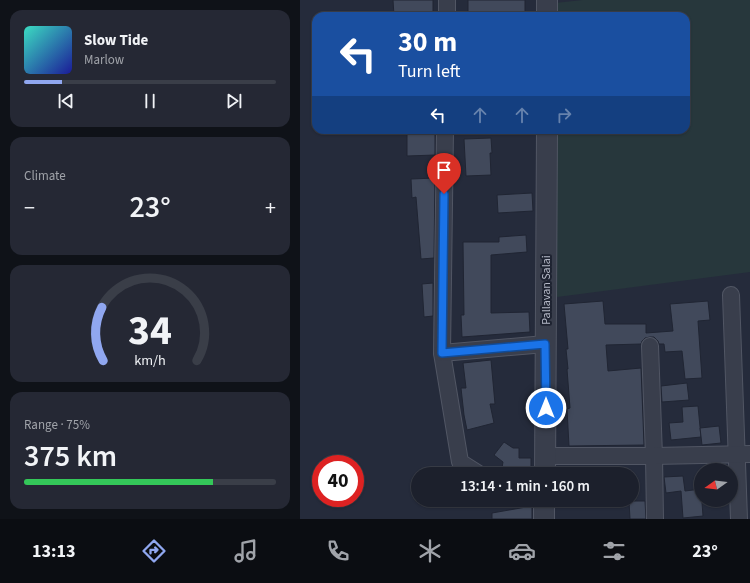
<!DOCTYPE html>
<meta charset="utf-8">
<style>
body{margin:0;font-family:"Source Sans 3",sans-serif;background:#252834;color:#f1f3f6;height:100vh;display:flex;flex-direction:column;font-size:15px;white-space:nowrap}
*{box-sizing:border-box;margin:0}
p{font-size:13px;color:#a0a3a9}
.icon{flex:none;width:22px;height:22px;fill:none;stroke:currentColor;stroke-width:2;stroke-linecap:round;stroke-linejoin:round}
.map{position:relative;flex:1;overflow:hidden}
.drawer{display:flex;flex-direction:column;gap:10px;padding:10px;background:#0f1218;width:300px}
.drawer>*{flex:none}
.hud{position:absolute;left:12px;top:12px;width:378px;height:122px;border-radius:12px;box-shadow:0 1px 3px #0004,0 0 0 1px #3a3e48;background:#1a4fa0;color:#fff;overflow:hidden}
.needle{width:26px;rotate:256deg}
.buttons{position:absolute;left:394px;top:463px;display:grid;gap:8px}
.buttons a{display:grid;place-items:center;width:44px;height:44px;border-radius:50%;background:#1c202c;box-shadow:0 1px 3px #0004,0 0 0 1px #3a3e48;font-size:20px}
.speed{position:absolute;left:12px;top:455px;display:flex;gap:8px;font-size:20px;font-weight:700;text-align:center}
.speed>*{display:grid;place-content:center;width:52px;height:52px;border-radius:50%;background:#1c202c;box-shadow:0 1px 3px #0004,0 0 0 1px #3a3e48;line-height:1}
.speed .limit{border:6px solid #d22;background:#fff;color:#111}
.pin{position:absolute;display:grid;place-items:center;width:34px;height:34px;color:#fff;margin:-41px -17px;border-radius:50% 50% 50% 0;rotate:-45deg;box-shadow:0 0 4px #0007}
.pin .icon{rotate:45deg}
.me{position:absolute;width:44px;margin:-22px;rotate:0deg;stroke-linejoin:round;filter:drop-shadow(0 0 3px #0008)}
.turn{display:flex;align-items:center;gap:14px;height:84px;padding:0 20px;font-size:18px}
.turn .icon{width:52px;height:52px;stroke-width:2.5}
.turn b{display:block;font-size:28px;line-height:34px}
.lanes{display:flex;align-items:center;height:38px;padding:0 20px;background:#0003;justify-content:center;gap:20px;direction:ltr}
.lanes .off{opacity:.35}
.big{font-size:30px;font-weight:600;line-height:1.1}
.drawer .tile{flex:1;display:flex;flex-direction:column;justify-content:center;gap:6px;min-width:0;padding:0 14px;border-radius:12px;background:#252834}
.drawer .dial{align-items:center;gap:0}
.dial svg{height:104px;overflow:visible;fill:none;stroke:#3a3e48;stroke-width:7;stroke-linecap:round;text-anchor:middle}
.dial text{fill:#f1f3f6;stroke:none}
.song{display:flex;align-items:center;gap:12px}
.cover{width:48px;height:48px;border-radius:6px;background:linear-gradient(135deg,hsl(170 70% 55%),hsl(240 70% 35%))}
.played{height:4px;border-radius:2px;background:linear-gradient(90deg,#90a7f0 15%,#3a3e48 15%)}
.keys{display:flex;justify-content:space-around;direction:ltr}
.heat{display:flex;justify-content:space-between;align-items:center;font-size:22px;direction:ltr}
.charge{height:6px;border-radius:3px;background:linear-gradient(90deg,#34c759 75%,#3a3e48 0)}
.trip{position:absolute;left:111px;top:467px;width:228px;height:40px;border-radius:20px;background:#1c202c;box-shadow:0 1px 3px #0004,0 0 0 1px #3a3e48;font-weight:600;line-height:40px;text-align:center}
.tab-bar{display:flex;height:64px;justify-content:space-around;align-items:center;background:#0b0d12;color:#a0a3a9}
.tab-bar .icon{width:28px;height:28px}
.tab-bar .selected{color:#90a7f0}
.tab-bar b{font-size:18px;color:#f1f3f6}
main{display:flex;flex:1;min-height:0}
.map>svg:first-child{display:block}
</style>
<main>
<section class="drawer">
<div class="tile">
<div class="song"><i class="cover"></i><div><b>Slow Tide</b><p>Marlow</p></div></div>
<div class="played"></div>
<div class="keys"><svg class="icon" aria-label="previous" viewBox="0 0 24 24"><path d="M18 5L8 12l10 7zM5 5v14"/></svg><svg class="icon" aria-label="pause" viewBox="0 0 24 24"><path d="M8 5v14M16 5v14"/></svg><svg class="icon" aria-label="next" viewBox="0 0 24 24"><path d="M6 5l10 7-10 7zM19 5v14"/></svg></div>
</div>
<div class="tile"><p>Climate</p>
<div class="heat"><a>−</a><b class="big">23°</b><a>+</a></div>
</div>
<div class="tile dial"><svg viewBox="0 0 100 80">
<path d="M14 69A42 42 0 1 1 86 69"/>
<path d="M14 69A42 42 0 0 1 13 28" stroke="#90a7f0"/>
<text x="50" y="56" font-size="32" font-weight="700">34</text>
<text x="50" y="72" font-size="11">km/h</text>
</svg></div>
<div class="tile"><p>Range · 75%</p><b class="big">375 km</b><div class="charge"></div></div>
</section>
<div class="map">
<svg width="450" height="519" viewBox="0 0 450 519">
<rect width="100%" height="100%" fill="#252b3b"/>
<path fill="#27373c" d="M 283,0 L 450,0 L 450,272 L 257,297 L 256,130 L 386,130 L 386,16 L 255,16 L 255,3 Z"/>
<g fill="#41495b" stroke="#202533">
<path d="M 93,0 L 133,0 L 133,16 L 94,16 Z"/>
<rect x="168" y="0" width="57" height="13"/>
<path d="M 107,130 L 135,130 L 135,155 L 107,156 Z"/>
<path d="M 191,138 L 192,153 L 190,153 L 191,175 L 166,176 L 164,139 Z"/>
<path d="M 135,178 L 134,258 L 121,259 L 116,197 L 112,198 L 111,179 Z"/>
<path d="M 232,193 L 233,211 L 198,213 L 197,195 Z"/>
<path d="M 226,235 L 227,252 L 191,255 L 191,313 L 229,312 L 230,332 L 162,337 L 161,315 L 164,315 L 163,242 L 199,242 L 199,237 Z"/>
<path d="M 133,283 L 133,316 L 124,317 L 122,284 Z"/>
<path d="M 303,301 L 305,324 L 346,324 L 346,333 L 373,331 L 370,304 L 408,301 L 410,320 L 398,321 L 402,378 L 385,379 L 382,351 L 365,352 L 364,344 L 359,344 L 358,341 L 354,337 L 350,337 L 345,338 L 342,341 L 341,344 L 306,345 L 308,371 L 341,368 L 344,445 L 269,446 L 267,409 L 270,408 L 267,369 L 268,369 L 266,349 L 268,349 L 264,304 Z"/>
<path d="M 191,360 L 195,404 L 190,404 L 194,423 L 167,430 L 164,415 L 161,388 L 166,388 L 163,363 Z"/>
<path d="M 387,383 L 389,400 L 362,402 L 361,386 Z"/>
<path d="M 398,406 L 401,437 L 371,440 L 369,423 L 383,422 L 382,407 Z"/>
<path d="M 419,426 L 421,443 L 402,445 L 400,428 Z"/>
<path d="M 204,442 L 213,448 L 219,448 L 219,458 L 231,458 L 231,474 L 201,474 L 203,462 L 194,455 Z"/>
<path d="M 383,476 L 385,491 L 401,489 L 403,516 L 383,518 L 381,491 L 366,493 L 364,477 Z"/>
<path d="M 329,501 L 345,501 L 346,519 L 330,519 Z"/>
<path d="M 232,506 L 232,519 L 192,519 L 192,513 Z"/>
</g>
<g fill="none" stroke-linecap="round" stroke-linejoin="round">
<g stroke="#515664" stroke-width="18">
<g id="minor">
<path d="M 147,16 L 147,0"/>
<path d="M 145,130 L 142,353 L 160,462 L 179,474"/>
<path d="M 431,295 L 439,519"/>
<path d="M 350,346 L 354,456 L 355,519"/>
<path d="M 142,353 L 245,344"/>
<path d="M 246,456 L 354,456 L 450,454"/>
</g>
</g>
<g stroke="#515664" stroke-width="22">
<g id="tertiary">
<path d="M 247,16 L 247,0"/>
<path d="M 245,474 L 247,130"/>
<path d="M 244,519 L 244,500"/>
</g>
</g>
<use href="#minor" stroke="#393e4c" stroke-width="16"/>
<use href="#tertiary" stroke="#393e4c" stroke-width="20"/>
</g>
<g fill="none" stroke-linecap="round" stroke-linejoin="round">
<g stroke="#114b97" stroke-width="10">
<path id="route" d="M 144,194 L 142,353 L 245,344 L 246,408"/>
</g>
<use href="#route" stroke="#1a73e8" stroke-width="7"/>
</g>
<g text-anchor="middle" stroke-width="4" stroke-linejoin="round" paint-order="stroke">
<g font-size="12" fill="#b5b9c7" stroke="#1e2331">
<text transform="translate(246 290) rotate(-90)" y="4">Pallavan Salai</text>
</g>
</g>
</svg>
<div class="buttons">
<a><svg class="needle" viewBox="-14 -14 28 28"><path d="M0-13l5 13h-10z" fill="#e53935"/><path d="M0 13l5-13h-10z" fill="#a0a3a9"/></svg></a>
</div>
<div class="speed"><div class="limit">40</div></div>
<div class="pin" style="left:144px;top:194px;background:#d93025"><svg class="icon" aria-label="arrive" viewBox="0 0 24 24"><path d="M6 21V4h12l-3 4 3 4H6"/></svg></div>
<svg class="me" style="left:246px;top:408px" viewBox="-20 -20 40 40"><circle r="17" fill="#1a73e8" stroke="#fff" stroke-width="3"/><path d="M0-11L8 9 0 5-8 9z" fill="#fff"/></svg>
<div class="trip">13:14 · 1 min · 160 m</div>
<div class="hud">
<div class="turn"><svg class="icon" aria-label="left" viewBox="0 0 24 24"><path d="M17 20v-9H6M10 6l-5 5 5 5"/></svg><div><b>30 m</b>Turn left</div></div>
<div class="lanes"><svg class="icon" aria-label="left" viewBox="0 0 24 24"><path d="M17 20v-9H6M10 6l-5 5 5 5"/></svg><svg class="icon off" aria-label="ahead" viewBox="0 0 24 24"><path d="M12 20V5M6 11l6-6 6 6"/></svg><svg class="icon off" aria-label="ahead" viewBox="0 0 24 24"><path d="M12 20V5M6 11l6-6 6 6"/></svg><svg class="icon off" aria-label="right" viewBox="0 0 24 24"><path d="M7 20v-9h11M14 6l5 5-5 5"/></svg></div>
</div>
</div>
</main>
<nav class="tab-bar">
<b>13:13</b>
<svg class="icon selected" aria-label="directions" viewBox="0 0 24 24"><path d="M12 3l9 9-9 9-9-9zM9 14v-3h6M13 9l2 2-2 2"/></svg>
<svg class="icon" aria-label="music" viewBox="0 0 24 24"><path d="M9 18V5l10-2v13"/><circle cx="6" cy="18" r="3"/><circle cx="16" cy="16" r="3"/></svg>
<svg class="icon" aria-label="phone" viewBox="0 0 24 24"><path d="M5 4h4l2 5-3 2q2 4 5 5l2-3 5 2v4C11 20 4 13 5 4z"/></svg>
<svg class="icon" aria-label="climate" viewBox="0 0 24 24"><path d="M12 3v18M4 7l16 10M4 17L20 7"/></svg>
<svg class="icon" aria-label="car" viewBox="0 0 24 24"><path d="M5 17H2v-5l4-1 3-4h7l3 4 3 1v5h-3M9 17h6M6 11h13"/><circle cx="7" cy="17" r="2"/><circle cx="17" cy="17" r="2"/></svg>
<svg class="icon" aria-label="filters" viewBox="0 0 24 24"><path d="M4 7h16M4 17h16"/><circle cx="9" cy="7" r="2"/><circle cx="15" cy="17" r="2"/></svg>
<b>23°</b>
</nav>
